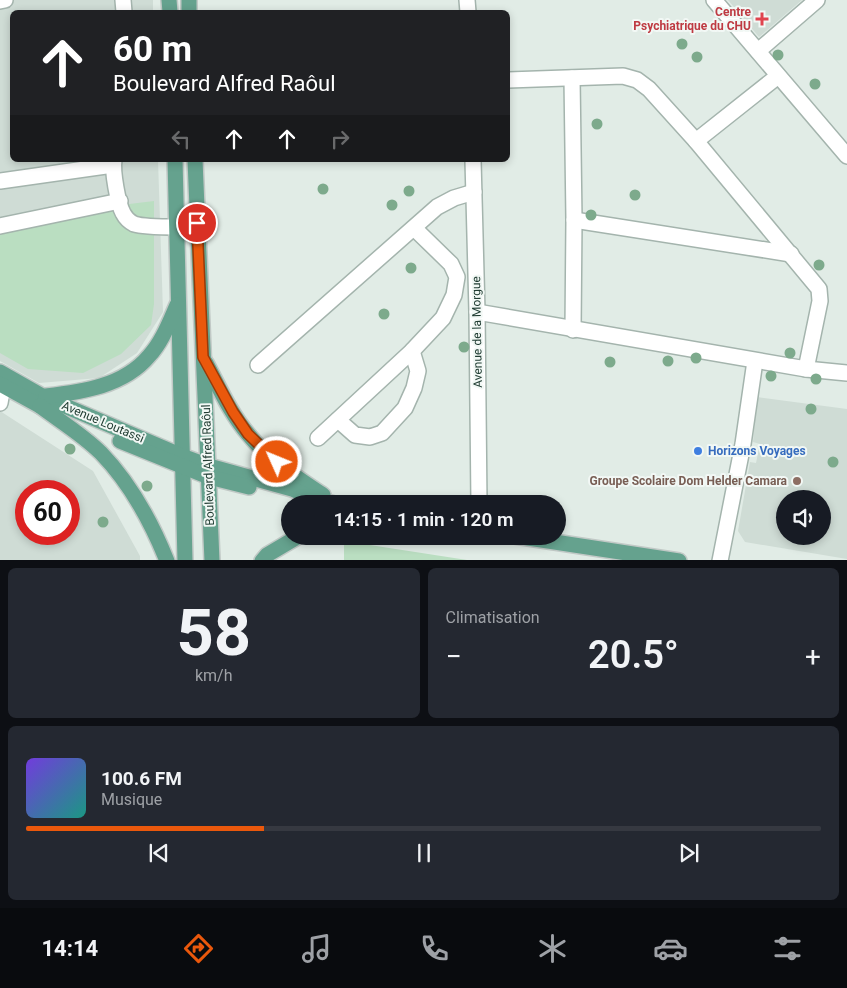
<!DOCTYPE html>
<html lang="fr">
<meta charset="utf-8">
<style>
body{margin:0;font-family:Roboto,sans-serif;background:#242831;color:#f1f3f6;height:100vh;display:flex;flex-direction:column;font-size:19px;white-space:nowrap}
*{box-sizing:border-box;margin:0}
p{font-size:16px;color:#9ea1a6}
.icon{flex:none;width:28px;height:28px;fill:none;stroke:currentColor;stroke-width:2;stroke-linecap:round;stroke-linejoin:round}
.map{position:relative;height:560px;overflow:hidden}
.panel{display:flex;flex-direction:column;gap:8px;padding:8px;background:#0d0f14;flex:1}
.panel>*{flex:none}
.banner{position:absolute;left:10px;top:10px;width:500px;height:152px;border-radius:8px;box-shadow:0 2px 8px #0003;background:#202124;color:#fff;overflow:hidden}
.tools{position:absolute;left:776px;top:490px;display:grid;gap:10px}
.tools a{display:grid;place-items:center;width:55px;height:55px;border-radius:50%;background:#171b24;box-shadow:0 2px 8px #0003;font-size:25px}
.speed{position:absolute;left:15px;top:480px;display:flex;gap:10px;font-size:25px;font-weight:700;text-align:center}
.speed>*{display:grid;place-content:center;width:65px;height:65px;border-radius:50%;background:#171b24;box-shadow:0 2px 8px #0003;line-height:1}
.speed .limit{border:8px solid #d22;background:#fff;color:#111}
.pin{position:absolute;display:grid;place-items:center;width:42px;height:42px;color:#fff;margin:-21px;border:2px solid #fff;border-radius:50%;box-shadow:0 1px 5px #0007}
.me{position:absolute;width:55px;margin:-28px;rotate:314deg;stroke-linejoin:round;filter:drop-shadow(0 0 4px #0008)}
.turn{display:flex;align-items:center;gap:18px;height:105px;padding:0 20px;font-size:22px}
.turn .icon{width:65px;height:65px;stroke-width:2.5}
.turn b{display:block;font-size:35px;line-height:42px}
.lanes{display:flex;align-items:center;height:48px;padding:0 20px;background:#0003;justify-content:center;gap:25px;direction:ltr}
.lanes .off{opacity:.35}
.big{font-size:38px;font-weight:600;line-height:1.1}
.panel .card{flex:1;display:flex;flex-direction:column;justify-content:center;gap:8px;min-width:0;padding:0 18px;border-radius:8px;background:#242831}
.panel .dial{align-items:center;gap:0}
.dial b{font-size:65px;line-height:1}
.song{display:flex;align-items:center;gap:15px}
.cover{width:60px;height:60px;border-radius:8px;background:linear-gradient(135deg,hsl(260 70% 55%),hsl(170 70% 35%))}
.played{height:5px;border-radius:2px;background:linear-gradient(90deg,#ea580c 30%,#363941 30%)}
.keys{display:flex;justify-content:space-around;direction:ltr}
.heat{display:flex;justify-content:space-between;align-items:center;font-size:28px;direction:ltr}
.panel .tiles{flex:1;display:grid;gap:8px;grid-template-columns:1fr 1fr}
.card:last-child{grid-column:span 2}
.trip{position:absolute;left:281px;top:495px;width:285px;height:50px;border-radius:25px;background:#171b24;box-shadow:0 2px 8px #0003;font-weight:600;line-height:50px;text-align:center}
.menu{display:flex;height:80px;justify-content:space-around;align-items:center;background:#090b0e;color:#9ea1a6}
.menu .icon{width:35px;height:35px}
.menu .current{color:#ea580c}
.menu b{font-size:22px;color:#f1f3f6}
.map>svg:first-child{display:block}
</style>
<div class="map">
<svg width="847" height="561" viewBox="0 0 847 561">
<rect width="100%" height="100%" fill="#e1ece6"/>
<g fill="#cfdcd5" fill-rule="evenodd">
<path d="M 0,0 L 153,0 L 153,12 L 12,12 L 12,160 L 158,160 L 163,312 L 137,353 L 99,378 L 39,383 L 0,361 Z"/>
<path d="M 728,0 L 802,0 L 759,37 Z"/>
<path d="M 757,397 L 847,409 L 847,559 L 745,542 L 738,531 L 750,462 L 756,463 L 760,444 L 753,442 ZM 785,499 L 822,499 L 822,536 L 785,536 Z"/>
<path d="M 0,411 L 93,471 L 140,556 L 140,560 L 0,560 ZM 69,491 L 69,534 L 26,534 L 26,491 Z"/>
</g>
<g fill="#badec1">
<path d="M 154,201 L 154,304 L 151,325 L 121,354 L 83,373 L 28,369 L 0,353 L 0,230 L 121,205 Z"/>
<path d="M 344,541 L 467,560 L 344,560 Z"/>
</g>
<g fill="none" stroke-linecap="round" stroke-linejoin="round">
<g stroke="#a4b4ad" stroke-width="18">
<g id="minor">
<path d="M 123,0 L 124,12"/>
<path d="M 467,0 L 468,12"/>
<path d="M 714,0 L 847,156"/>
<path d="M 0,1 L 5,0"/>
<path d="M 758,51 L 817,0"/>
<path d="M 572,78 L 574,220 L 573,330"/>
<path d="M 508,80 L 623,76 L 637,80 L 649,89 L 696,141 L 819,289 L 820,301 L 806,369"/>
<path d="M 696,141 L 778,76"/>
<path d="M 114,160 C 112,171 118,204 123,213 C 125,217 130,222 134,224 C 143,227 166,227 177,227"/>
<path d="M 473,160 L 477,312 L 479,504"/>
<path d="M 0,181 L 113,165"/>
<path d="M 574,220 L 791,254"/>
<path d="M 0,226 L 120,201"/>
<path d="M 477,312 L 806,369 L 847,373"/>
<path d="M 258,365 L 437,207 L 454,198 L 474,192"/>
<path d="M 0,403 L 3,386"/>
<path d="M 338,420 L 355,435 L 370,437 L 382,433 L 405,408 L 414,388 L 418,371 L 412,351"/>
<path d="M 318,438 L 412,351 L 443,318 L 454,295 L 457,277 L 451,264 L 414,228"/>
<path d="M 720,561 L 743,444 L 755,361"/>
</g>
</g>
<g stroke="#c1c9c6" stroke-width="18">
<g id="major">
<path d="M 169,0 L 170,12"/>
<path d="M 189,0 L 189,12"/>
<path d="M 175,160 L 185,561"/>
<path d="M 195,160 L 212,561"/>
<path d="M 206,363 C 219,387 230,413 248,434 C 268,459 296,477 323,495"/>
<path d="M 0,372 L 44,397 L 182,456 L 209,466 L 292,489 L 312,498 L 334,504"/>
<path d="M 0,384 L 40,406"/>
<path d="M 46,396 C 82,392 124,386 149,356 C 162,342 169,323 177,305"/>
<path d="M 40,406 C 60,421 83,435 101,453 C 130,483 151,521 167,561"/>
<path d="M 120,441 L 209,477 L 249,487"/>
<path d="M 515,536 L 679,561"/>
<path d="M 262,561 L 267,555 L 299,536"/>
</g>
</g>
<use href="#minor" stroke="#fff" stroke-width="15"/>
<use href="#major" stroke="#65a28e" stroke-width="15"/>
</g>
<g fill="#7daa8c">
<circle cx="682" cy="44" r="5.5"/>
<circle cx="778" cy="55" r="5.5"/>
<circle cx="697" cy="57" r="5.5"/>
<circle cx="815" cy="84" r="5.5"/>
<circle cx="597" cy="124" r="5.5"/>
<circle cx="323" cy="189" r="5.5"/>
<circle cx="409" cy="191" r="5.5"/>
<circle cx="635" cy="195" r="5.5"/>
<circle cx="392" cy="205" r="5.5"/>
<circle cx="591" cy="215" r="5.5"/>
<circle cx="819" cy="265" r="5.5"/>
<circle cx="411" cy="268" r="5.5"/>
<circle cx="384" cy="314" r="5.5"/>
<circle cx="464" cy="347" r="5.5"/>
<circle cx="790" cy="353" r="5.5"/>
<circle cx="696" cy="358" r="5.5"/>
<circle cx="668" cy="361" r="5.5"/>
<circle cx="610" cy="362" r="5.5"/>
<circle cx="771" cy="376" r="5.5"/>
<circle cx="816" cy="379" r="5.5"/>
<circle cx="811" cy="409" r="5.5"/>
<circle cx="70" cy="449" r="5.5"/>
<circle cx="833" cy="462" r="5.5"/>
<circle cx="147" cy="486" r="5.5"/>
<circle cx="103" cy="522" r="5.5"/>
</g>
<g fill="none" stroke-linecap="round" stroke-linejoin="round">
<g stroke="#983908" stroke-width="12">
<path id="route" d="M 197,223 L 203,357 L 233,412 L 248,434 L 277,462"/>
</g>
<use href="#route" stroke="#ea580c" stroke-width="9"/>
</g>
<path fill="#e0444e" stroke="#f2f8f5" stroke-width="2" d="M759.5 11.5h5v5h5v5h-5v5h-5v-5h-5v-5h5z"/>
<circle fill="#3f7fe0" stroke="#f2f8f5" stroke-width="2" cx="698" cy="451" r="5"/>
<circle fill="#8d6e63" stroke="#f2f8f5" stroke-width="2" cx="797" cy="481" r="5"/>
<g text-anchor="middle" stroke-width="4" stroke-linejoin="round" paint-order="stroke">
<g font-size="12" font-weight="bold" fill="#be3a42" stroke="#f2f8f5" text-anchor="end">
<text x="751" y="16">Centre<tspan x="751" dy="14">Psychiatrique du CHU</tspan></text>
</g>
<g font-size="12" fill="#213d33" stroke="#f2f8f5">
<text transform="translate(477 332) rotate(-91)" y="4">Avenue de la Morgue</text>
<text transform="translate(103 422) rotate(23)" y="4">Avenue Loutassi</text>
<text transform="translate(208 465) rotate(-92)" y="4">Boulevard Alfred Raôul</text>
</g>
<g font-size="12" font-weight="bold" fill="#366cbe" stroke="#f2f8f5" text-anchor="start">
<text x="708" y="455">Horizons Voyages</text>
</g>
<g font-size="12" font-weight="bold" fill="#785e54" stroke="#f2f8f5" text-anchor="end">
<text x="787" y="485">Groupe Scolaire Dom Helder Camara</text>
</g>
</g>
</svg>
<div class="tools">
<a><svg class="icon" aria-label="sound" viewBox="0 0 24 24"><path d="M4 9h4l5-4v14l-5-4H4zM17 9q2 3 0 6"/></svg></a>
</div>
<div class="speed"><div class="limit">60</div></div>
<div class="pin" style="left:197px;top:223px;background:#d93025"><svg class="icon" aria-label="arrive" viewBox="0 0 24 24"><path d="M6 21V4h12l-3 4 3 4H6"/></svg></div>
<svg class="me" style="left:277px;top:462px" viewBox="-20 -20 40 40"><circle r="17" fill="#ea580c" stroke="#fff" stroke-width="3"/><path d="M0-11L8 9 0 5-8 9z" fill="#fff"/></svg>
<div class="trip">14:15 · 1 min · 120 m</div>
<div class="banner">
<div class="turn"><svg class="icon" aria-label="ahead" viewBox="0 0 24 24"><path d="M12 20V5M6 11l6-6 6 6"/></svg><div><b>60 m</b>Boulevard Alfred Raôul</div></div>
<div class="lanes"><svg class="icon off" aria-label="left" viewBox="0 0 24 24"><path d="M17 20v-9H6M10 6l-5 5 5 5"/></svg><svg class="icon" aria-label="ahead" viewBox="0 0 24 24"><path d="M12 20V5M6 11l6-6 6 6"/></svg><svg class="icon" aria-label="ahead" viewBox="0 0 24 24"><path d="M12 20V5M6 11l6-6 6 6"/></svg><svg class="icon off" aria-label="right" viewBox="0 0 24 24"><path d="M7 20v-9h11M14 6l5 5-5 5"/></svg></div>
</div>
</div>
<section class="panel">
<div class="tiles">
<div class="card dial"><b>58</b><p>km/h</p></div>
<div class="card"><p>Climatisation</p>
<div class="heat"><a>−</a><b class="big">20.5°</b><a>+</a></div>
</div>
<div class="card">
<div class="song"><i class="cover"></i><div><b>100.6 FM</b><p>Musique</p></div></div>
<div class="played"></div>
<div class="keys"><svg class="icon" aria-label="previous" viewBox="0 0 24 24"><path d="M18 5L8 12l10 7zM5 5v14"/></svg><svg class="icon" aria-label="pause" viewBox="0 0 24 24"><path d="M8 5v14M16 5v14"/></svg><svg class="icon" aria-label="next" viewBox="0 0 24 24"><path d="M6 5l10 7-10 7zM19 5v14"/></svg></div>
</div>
</div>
</section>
<nav class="menu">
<b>14:14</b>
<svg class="icon current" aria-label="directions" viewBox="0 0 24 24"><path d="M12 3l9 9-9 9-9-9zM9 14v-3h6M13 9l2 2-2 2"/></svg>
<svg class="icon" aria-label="music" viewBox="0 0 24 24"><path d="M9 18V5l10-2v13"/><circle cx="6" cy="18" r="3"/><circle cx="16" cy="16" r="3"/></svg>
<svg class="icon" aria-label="phone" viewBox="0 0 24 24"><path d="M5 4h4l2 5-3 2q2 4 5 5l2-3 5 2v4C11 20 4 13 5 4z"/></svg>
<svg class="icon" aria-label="climate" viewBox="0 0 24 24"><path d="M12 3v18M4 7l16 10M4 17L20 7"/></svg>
<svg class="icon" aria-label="car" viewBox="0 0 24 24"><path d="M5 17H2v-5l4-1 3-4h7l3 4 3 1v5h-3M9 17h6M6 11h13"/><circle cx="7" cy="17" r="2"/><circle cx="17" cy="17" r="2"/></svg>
<svg class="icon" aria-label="filters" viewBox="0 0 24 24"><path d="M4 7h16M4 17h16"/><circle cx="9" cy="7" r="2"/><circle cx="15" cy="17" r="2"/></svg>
</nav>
